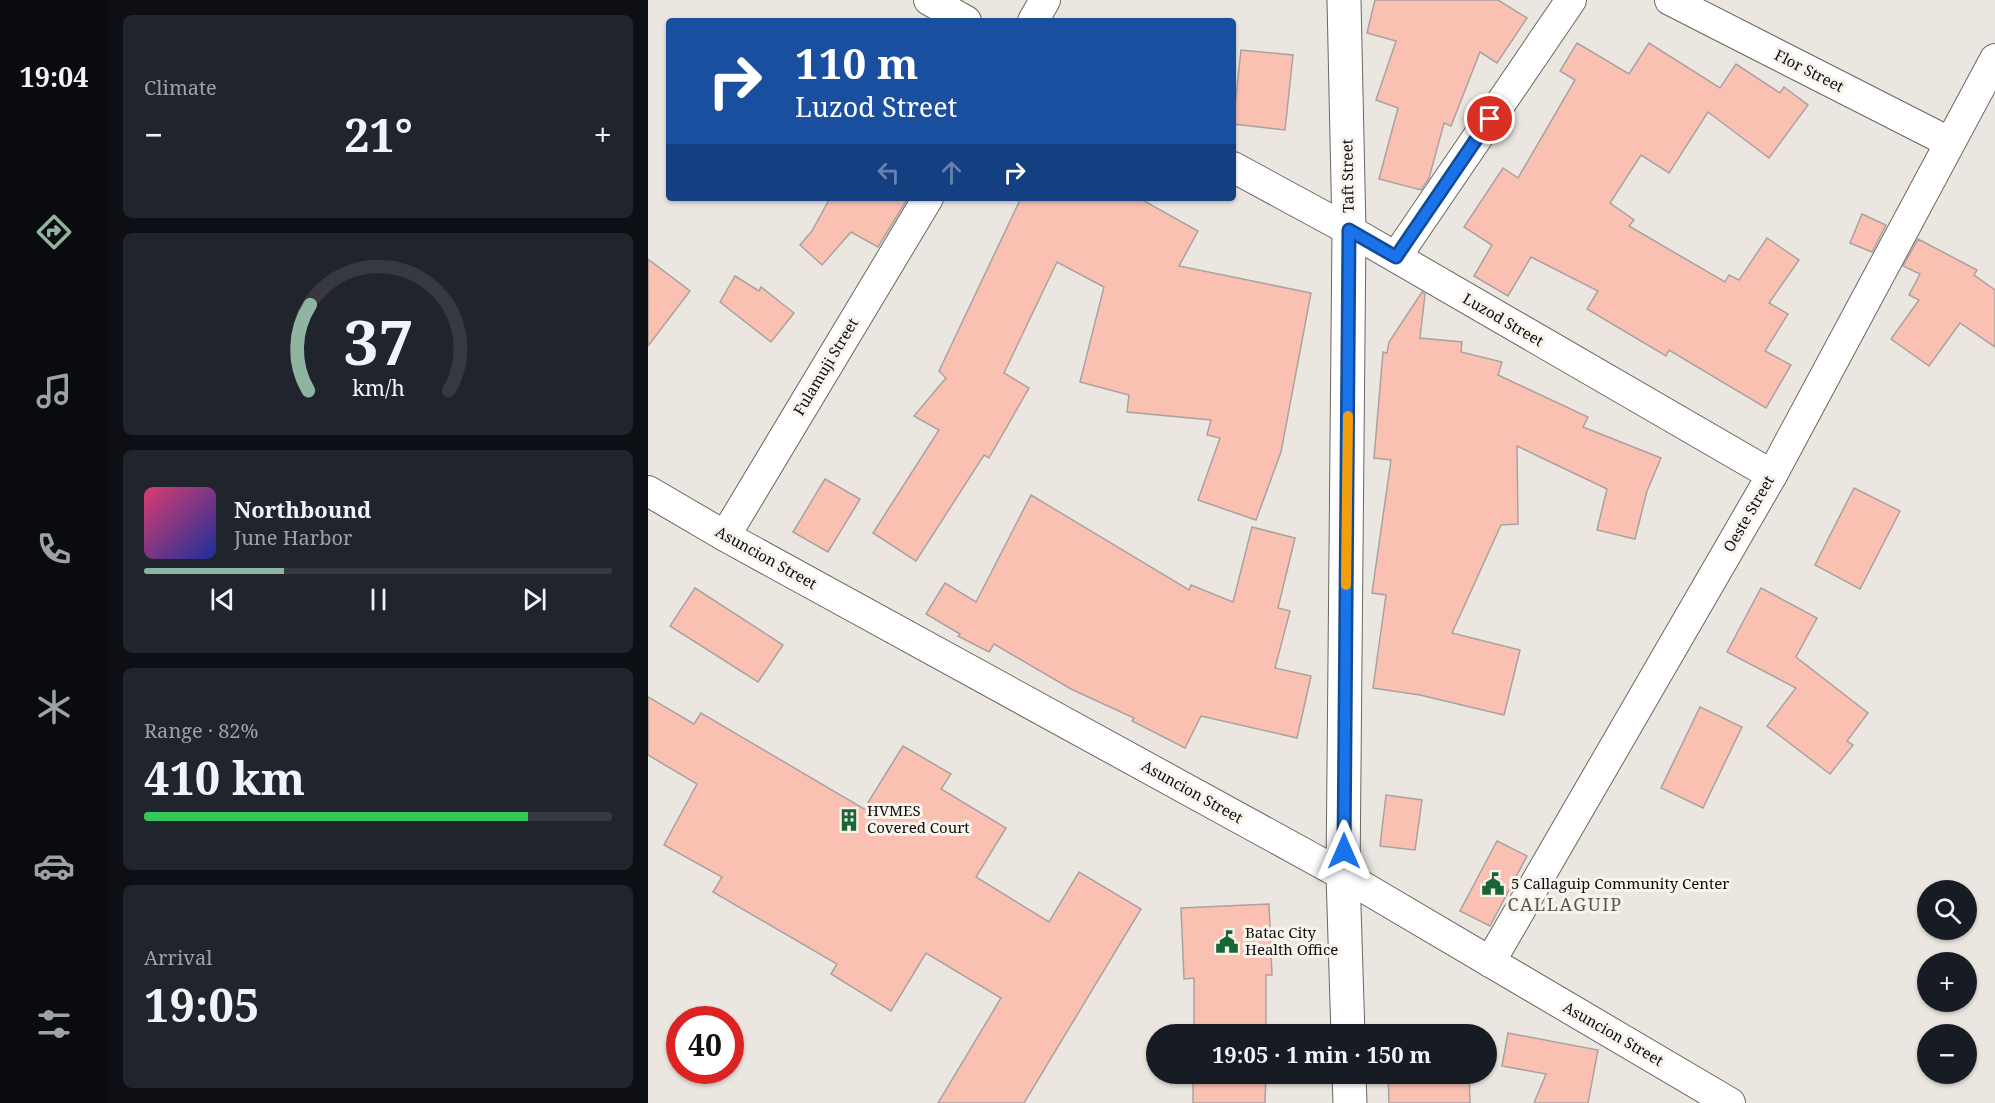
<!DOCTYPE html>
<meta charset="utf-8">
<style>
body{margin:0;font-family:"Noto Serif",serif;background:#20242c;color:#f1f3f6;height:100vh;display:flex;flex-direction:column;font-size:22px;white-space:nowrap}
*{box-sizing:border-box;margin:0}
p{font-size:20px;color:#9ea1a6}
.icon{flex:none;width:33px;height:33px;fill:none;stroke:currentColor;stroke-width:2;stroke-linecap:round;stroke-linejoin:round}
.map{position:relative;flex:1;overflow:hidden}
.drawer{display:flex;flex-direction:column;gap:15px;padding:15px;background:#0d0f14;width:540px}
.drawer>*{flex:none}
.hud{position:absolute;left:18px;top:18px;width:570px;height:183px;border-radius:6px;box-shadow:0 2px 4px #0004;background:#1a4fa0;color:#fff;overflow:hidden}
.buttons{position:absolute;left:1269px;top:880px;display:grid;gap:12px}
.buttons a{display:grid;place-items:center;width:60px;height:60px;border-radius:50%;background:#171b24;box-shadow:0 2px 4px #0004;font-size:30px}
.speed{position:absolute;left:18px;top:1006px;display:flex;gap:12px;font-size:30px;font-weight:700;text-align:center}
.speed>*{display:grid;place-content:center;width:78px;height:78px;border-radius:50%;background:#171b24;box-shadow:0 2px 4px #0004;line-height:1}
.speed .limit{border:9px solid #d22;background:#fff;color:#111}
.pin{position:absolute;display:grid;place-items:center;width:51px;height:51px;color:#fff;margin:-26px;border:3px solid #fff;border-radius:50%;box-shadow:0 2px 6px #0007}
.me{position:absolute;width:66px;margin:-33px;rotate:0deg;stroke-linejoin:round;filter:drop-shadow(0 0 4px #0008)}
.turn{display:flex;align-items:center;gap:21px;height:126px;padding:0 30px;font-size:27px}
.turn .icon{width:78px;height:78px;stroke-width:2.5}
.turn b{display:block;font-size:42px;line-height:51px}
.lanes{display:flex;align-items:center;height:57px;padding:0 30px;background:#0003;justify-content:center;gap:30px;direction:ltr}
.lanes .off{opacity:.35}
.big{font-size:45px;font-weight:700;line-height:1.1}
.drawer .tile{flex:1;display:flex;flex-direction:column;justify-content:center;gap:9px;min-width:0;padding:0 21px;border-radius:9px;background:#20242c}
.drawer .dial{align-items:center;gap:0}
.dial svg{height:156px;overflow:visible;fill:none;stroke:#363941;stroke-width:7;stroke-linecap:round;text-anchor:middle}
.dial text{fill:#f1f3f6;stroke:none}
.song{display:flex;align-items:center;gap:18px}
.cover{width:72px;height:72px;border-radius:9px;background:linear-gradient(135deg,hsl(340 70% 55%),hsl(230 70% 35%))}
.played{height:6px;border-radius:3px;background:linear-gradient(90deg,#8fb49f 30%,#363941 30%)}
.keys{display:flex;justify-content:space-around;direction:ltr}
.heat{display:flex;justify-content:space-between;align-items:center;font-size:33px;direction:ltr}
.charge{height:9px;border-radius:4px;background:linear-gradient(90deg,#34c759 82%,#363941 0)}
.trip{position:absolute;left:498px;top:1024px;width:351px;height:60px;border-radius:30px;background:#171b24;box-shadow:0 2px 4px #0004;font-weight:700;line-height:60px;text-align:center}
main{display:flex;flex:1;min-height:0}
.menu{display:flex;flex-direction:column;width:108px;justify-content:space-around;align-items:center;background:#090b0e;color:#9ea1a6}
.menu .icon{width:42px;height:42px}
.menu .selected{color:#8fb49f}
.menu b{font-size:27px;color:#f1f3f6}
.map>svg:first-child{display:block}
</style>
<main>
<nav class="menu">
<b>19:04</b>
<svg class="icon selected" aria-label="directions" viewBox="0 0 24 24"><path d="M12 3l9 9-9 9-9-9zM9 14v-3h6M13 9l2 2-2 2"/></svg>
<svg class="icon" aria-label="music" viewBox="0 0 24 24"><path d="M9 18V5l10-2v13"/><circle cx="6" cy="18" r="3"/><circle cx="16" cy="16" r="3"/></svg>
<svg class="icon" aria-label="phone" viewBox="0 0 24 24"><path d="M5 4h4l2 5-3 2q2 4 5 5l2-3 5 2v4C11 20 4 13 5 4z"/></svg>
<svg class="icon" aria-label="climate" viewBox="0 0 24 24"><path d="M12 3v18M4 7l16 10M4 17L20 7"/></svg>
<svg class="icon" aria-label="car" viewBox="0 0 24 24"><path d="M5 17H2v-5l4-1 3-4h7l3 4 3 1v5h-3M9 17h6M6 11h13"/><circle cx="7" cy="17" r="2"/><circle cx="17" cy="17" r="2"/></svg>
<svg class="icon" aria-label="filters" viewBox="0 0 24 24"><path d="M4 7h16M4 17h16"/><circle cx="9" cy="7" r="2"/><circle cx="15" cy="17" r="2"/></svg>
</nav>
<section class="drawer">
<div class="tile"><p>Climate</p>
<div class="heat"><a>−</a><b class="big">21°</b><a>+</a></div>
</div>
<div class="tile dial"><svg viewBox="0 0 100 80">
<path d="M14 69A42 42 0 1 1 86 69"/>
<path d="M14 69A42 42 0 0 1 15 25" stroke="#8fb49f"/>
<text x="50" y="56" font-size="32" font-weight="700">37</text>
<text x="50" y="72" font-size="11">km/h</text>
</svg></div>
<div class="tile">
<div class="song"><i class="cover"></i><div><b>Northbound</b><p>June Harbor</p></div></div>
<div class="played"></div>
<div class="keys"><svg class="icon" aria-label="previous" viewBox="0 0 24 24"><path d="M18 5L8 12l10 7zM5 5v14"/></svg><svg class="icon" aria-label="pause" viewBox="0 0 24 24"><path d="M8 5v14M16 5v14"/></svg><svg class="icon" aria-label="next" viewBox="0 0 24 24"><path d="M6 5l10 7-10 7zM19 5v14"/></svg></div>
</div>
<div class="tile"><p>Range · 82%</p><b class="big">410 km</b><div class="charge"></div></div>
<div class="tile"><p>Arrival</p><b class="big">19:05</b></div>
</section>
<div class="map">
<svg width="1347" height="1103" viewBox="0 0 1347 1103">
<rect width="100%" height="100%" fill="#ebe7e0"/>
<g fill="#fac1b2" stroke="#aaa2a0" stroke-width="1.5">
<path d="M 727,0 L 850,0 L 879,18 L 849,63 L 832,52 L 803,126 L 796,123 L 781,178 L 773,190 L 731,179 L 750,108 L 728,100 L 748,41 L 719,33 Z"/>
<path d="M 929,43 L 981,74 L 1001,43 L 1072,88 L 1088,64 L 1132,93 L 1136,87 L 1160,105 L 1121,158 L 1060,112 L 1021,173 L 993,155 L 962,203 L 986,220 L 981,226 L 1077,282 L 1081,275 L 1091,280 L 1119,238 L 1151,260 L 1121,303 L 1140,314 L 1117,351 L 1143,365 L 1118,408 L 1021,350 L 1018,356 L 939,309 L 950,291 L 883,257 L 860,296 L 826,276 L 844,245 L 816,227 L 855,168 L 870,178 L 927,80 L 912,71 Z"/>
<path d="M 593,50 L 645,55 L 637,130 L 585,124 Z"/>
<path d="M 182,198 L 260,198 L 230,247 L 203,232 L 174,265 L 152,245 L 164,231 Z"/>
<path d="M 373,198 L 491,198 L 550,231 L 531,266 L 663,293 L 633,452 L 608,520 L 550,500 L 572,438 L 559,435 L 563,420 L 479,412 L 481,395 L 432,382 L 456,287 L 409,262 L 356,373 L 381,388 L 341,458 L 336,455 L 268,561 L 225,533 L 291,430 L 266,416 L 298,378 L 291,371 Z"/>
<path d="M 1214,214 L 1238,225 L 1224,252 L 1202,243 Z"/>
<path d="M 1270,239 L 1329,270 L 1326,275 L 1347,290 L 1347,347 L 1312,323 L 1281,366 L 1243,339 L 1271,300 L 1261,295 L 1272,274 L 1255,266 Z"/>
<path d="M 0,259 L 42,291 L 0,346 Z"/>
<path d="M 87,276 L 111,291 L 113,287 L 146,313 L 123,342 L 72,302 Z"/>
<path d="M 774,292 L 777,294 L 772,338 L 814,342 L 813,352 L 854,362 L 850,375 L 940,417 L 935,427 L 1013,458 L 999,491 L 987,539 L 949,530 L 959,489 L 869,446 L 870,524 L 853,525 L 804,633 L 872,650 L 856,715 L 772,695 L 725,688 L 738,595 L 724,593 L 743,460 L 726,458 L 735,352 L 739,353 L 741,342 Z"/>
<path d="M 177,479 L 212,499 L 180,552 L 145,532 Z"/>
<path d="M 1206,488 L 1252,511 L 1212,589 L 1167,565 Z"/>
<path d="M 383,495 L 541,590 L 543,585 L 585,602 L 604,527 L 647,538 L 630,608 L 642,611 L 627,668 L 663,676 L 649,738 L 553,716 L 537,748 L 484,721 L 486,718 L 423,689 L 346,644 L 341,652 L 310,636 L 312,634 L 278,614 L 297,583 L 328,602 Z"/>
<path d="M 47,588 L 135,645 L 110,682 L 22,626 Z"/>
<path d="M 1113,588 L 1169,618 L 1148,657 L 1220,713 L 1199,741 L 1205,745 L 1182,774 L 1119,726 L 1148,688 L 1079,652 Z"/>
<path d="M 0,697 L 46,724 L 53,713 L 216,809 L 255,746 L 303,774 L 293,789 L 358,828 L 328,877 L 401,922 L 431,872 L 493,909 L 376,1103 L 290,1103 L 353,998 L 278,953 L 243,1011 L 183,974 L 189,964 L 65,892 L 74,877 L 16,845 L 49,784 L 0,755 Z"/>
<path d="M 1052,707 L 1094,727 L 1055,808 L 1013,788 Z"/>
<path d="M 738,795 L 774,800 L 767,850 L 732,846 Z"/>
<path d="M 849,841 L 879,856 L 842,926 L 812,911 Z"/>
<path d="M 621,904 L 624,975 L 618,975 L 618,1035 L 546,1035 L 546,978 L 536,979 L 533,908 Z"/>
<path d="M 860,1033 L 950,1050 L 940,1103 L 886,1103 L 898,1074 L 854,1066 Z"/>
<path d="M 545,1074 L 618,1074 L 617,1103 L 545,1103 Z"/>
<path d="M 740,1074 L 821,1074 L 822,1103 L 741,1103 Z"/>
</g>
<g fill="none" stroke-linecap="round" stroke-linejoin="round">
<g stroke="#6b6761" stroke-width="32">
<g id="street">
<path d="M 281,0 L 318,21"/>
<path d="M 1022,0 L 1301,142"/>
<path d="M 385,21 L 397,0"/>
<path d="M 585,167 L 701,230 L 1124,475"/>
<path d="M 748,257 L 923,0"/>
<path d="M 0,491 L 77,536 L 695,875 L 1082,1103"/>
<path d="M 77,536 L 280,198"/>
<path d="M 842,962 L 1124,475 L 1347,59"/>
</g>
</g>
<g stroke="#6b6761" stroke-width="35">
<g id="secondary">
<path d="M 696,0 L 701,230 L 695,875 L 700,1035"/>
<path d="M 701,1074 L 702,1103"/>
</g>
</g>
<use href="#street" stroke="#fff" stroke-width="30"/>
<use href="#secondary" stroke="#fff" stroke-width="33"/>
</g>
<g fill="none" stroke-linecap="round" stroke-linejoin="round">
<g stroke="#114b97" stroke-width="15">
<path id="route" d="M 696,851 L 701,230 L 748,257 L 842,119"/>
</g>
<use href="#route" stroke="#1a73e8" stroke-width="10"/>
<path stroke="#f59e0b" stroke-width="10" d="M 698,585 L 700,416"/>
</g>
<defs>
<g id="building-bare" transform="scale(1.8)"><path d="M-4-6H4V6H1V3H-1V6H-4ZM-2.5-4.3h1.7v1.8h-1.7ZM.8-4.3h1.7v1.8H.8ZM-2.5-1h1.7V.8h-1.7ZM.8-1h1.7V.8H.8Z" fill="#186635" stroke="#f8f4ed" stroke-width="2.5" paint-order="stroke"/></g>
<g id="civic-bare" transform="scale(1.8)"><path d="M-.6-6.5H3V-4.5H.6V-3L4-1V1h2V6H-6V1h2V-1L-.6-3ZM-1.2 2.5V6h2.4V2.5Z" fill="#186635" stroke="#f8f4ed" stroke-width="2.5" paint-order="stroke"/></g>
</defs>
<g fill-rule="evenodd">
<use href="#building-bare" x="201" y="820"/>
<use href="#civic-bare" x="845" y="884"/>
<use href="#civic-bare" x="579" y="942"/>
</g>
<g text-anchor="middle" stroke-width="6" stroke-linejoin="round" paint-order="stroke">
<g font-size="15" fill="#0e0c0a" stroke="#f8f4ed">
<text transform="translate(1161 71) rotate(27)" y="5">Flor Street</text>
<text transform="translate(700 176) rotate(-91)" y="5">Taft Street</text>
<text transform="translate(855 320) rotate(30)" y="5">Luzod Street</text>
<text transform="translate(178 367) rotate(-59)" y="5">Fulamuji Street</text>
<text transform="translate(1101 514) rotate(-60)" y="5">Oeste Street</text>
<text transform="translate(118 558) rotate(29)" y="5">Asuncion Street</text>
<text transform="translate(544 792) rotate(29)" y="5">Asuncion Street</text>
<text transform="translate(965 1034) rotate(30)" y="5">Asuncion Street</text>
</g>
<g font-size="15" fill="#0e0c0a" stroke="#f8f4ed" text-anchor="start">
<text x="219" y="816">HVMES<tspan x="219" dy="17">Covered Court</tspan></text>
<text x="863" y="889">5 Callaguip Community Center</text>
<text x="597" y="938">Batac City<tspan x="597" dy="17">Health Office</tspan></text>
</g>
<g font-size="18" letter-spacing="1.5" fill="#595650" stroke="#f8f4ed">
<text x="917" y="911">CALLAGUIP</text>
</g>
</g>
</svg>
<div class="buttons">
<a><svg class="icon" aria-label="search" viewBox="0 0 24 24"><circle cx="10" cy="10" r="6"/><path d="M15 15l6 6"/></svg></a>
<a>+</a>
<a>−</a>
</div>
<div class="speed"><div class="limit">40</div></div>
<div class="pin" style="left:842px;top:119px;background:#d93025"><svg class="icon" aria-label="arrive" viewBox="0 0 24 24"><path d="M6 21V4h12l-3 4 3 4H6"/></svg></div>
<svg class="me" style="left:696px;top:851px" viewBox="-20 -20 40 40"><path d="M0-17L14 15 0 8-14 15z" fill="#1a73e8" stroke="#fff" stroke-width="4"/></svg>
<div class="trip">19:05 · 1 min · 150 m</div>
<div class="hud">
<div class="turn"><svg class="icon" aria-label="right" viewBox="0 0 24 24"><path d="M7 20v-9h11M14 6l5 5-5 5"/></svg><div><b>110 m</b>Luzod Street</div></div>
<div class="lanes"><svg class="icon off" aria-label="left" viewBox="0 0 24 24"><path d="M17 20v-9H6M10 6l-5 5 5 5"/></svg><svg class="icon off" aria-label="ahead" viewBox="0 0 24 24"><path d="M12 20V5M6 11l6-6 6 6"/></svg><svg class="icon" aria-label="right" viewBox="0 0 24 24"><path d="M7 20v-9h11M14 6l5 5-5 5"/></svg></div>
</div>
</div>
</main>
